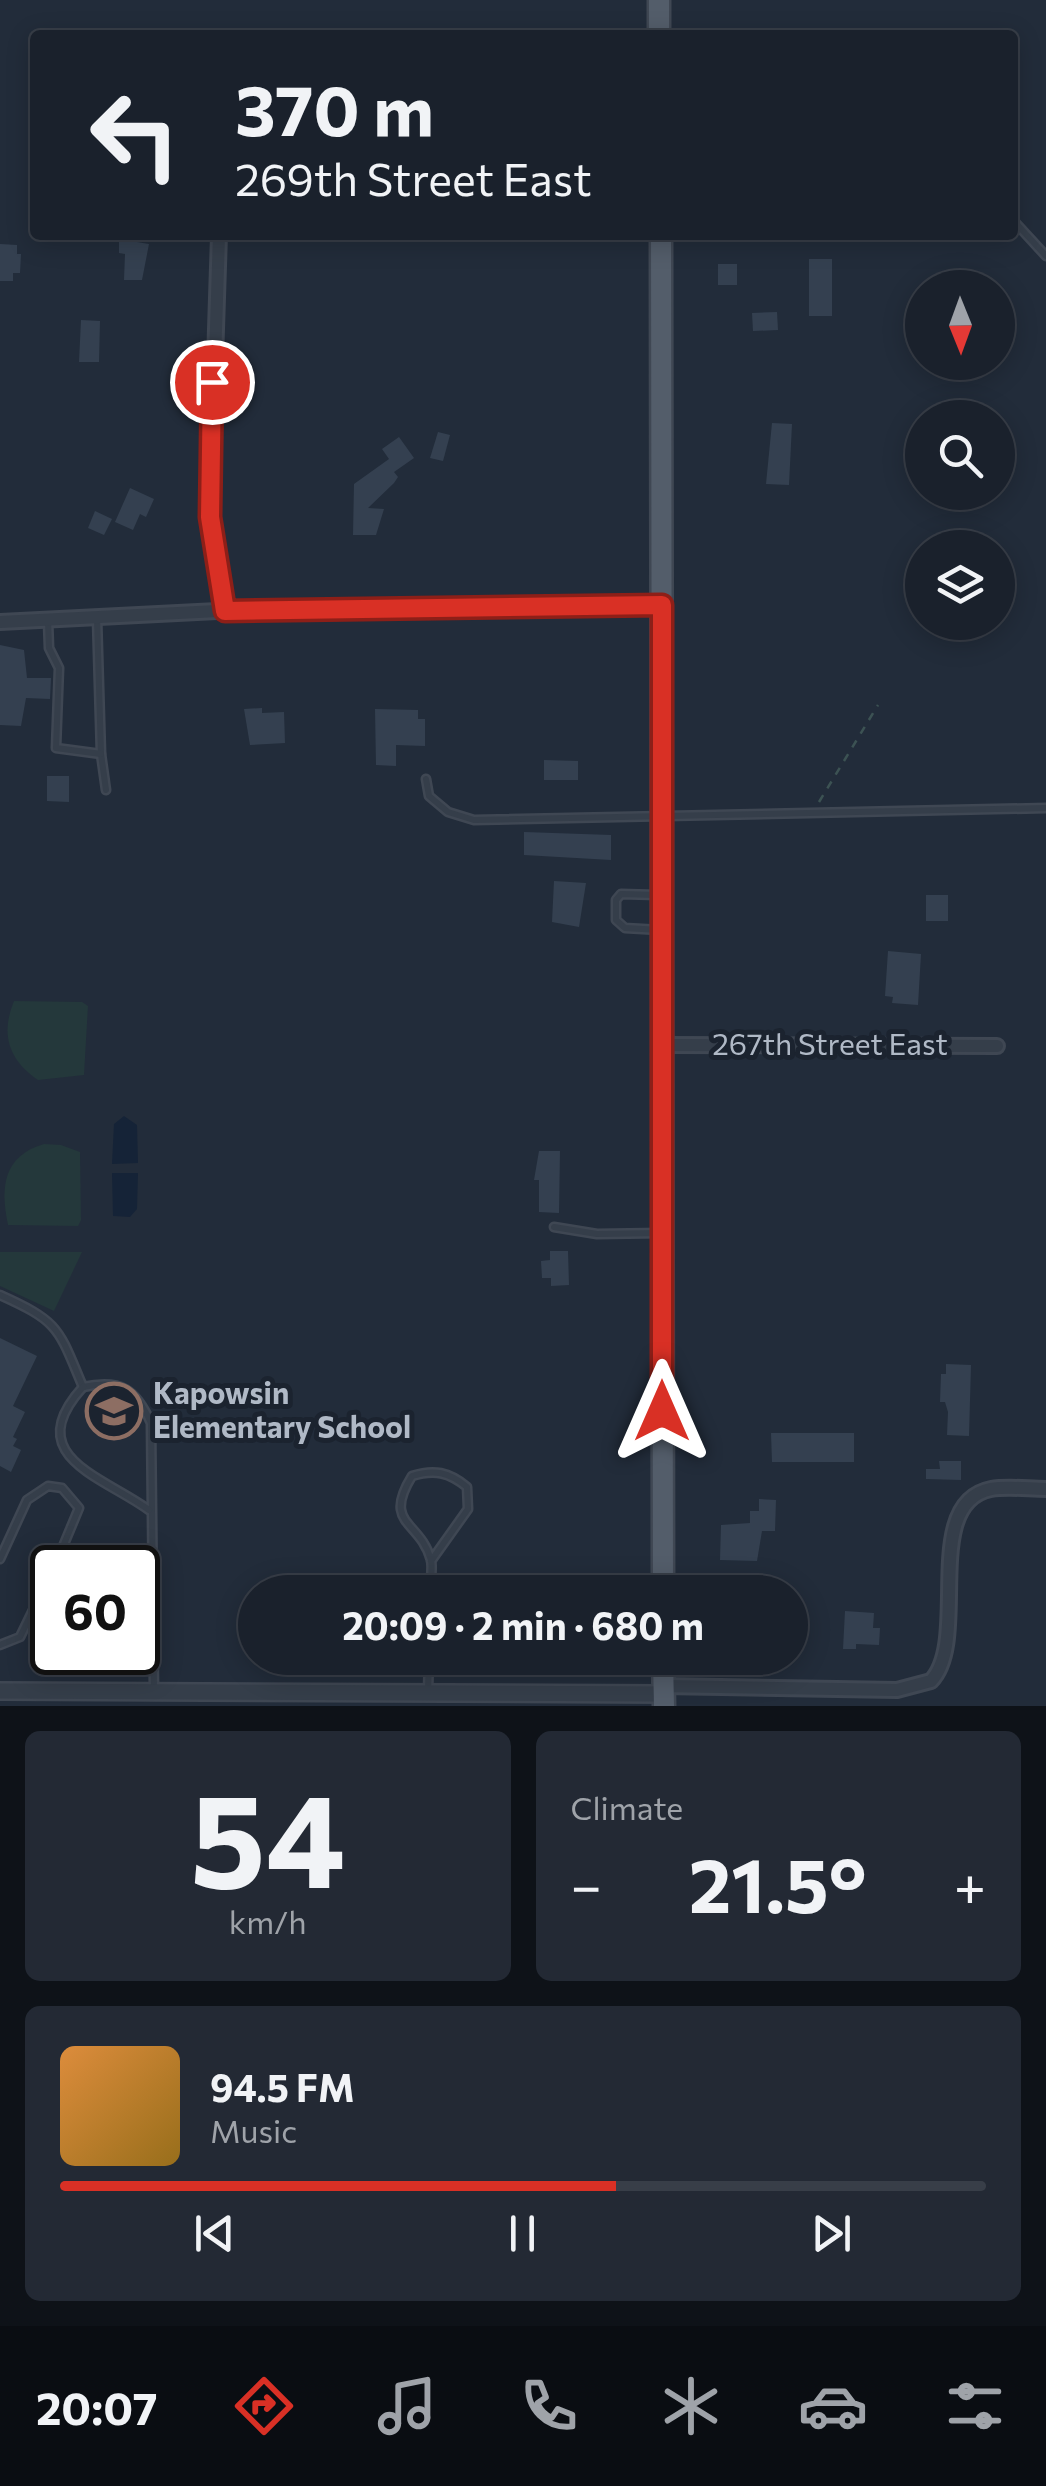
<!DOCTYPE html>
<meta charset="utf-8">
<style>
body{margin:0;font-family:Commissioner,sans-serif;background:#232934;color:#f1f3f6;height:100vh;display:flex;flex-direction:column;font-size:38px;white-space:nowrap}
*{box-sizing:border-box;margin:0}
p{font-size:32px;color:#9fa3a9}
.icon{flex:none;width:55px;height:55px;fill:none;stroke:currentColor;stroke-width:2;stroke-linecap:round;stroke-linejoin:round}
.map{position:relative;height:1706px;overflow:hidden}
.sheet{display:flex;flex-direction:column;gap:25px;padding:25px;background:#0e1218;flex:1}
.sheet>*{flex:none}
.guide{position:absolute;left:30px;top:30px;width:988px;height:210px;border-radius:10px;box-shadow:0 5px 25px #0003,0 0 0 2px #383e48;background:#1a212c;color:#f1f3f6;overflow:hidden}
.needle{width:65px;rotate:179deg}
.buttons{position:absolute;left:905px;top:270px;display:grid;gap:20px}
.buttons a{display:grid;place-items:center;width:110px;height:110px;border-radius:50%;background:#1a212c;box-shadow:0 5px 25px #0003,0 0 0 2px #383e48;font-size:50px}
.speed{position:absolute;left:30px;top:1545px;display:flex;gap:20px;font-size:50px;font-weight:700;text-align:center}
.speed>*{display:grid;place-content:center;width:130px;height:130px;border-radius:50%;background:#1a212c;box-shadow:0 5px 25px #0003,0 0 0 2px #383e48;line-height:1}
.speed .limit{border:5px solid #111;border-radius:15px;background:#fff;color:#111}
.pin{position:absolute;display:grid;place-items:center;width:85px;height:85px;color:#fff;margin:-42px;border:5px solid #fff;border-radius:50%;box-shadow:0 2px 10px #0007}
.me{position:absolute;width:110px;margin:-55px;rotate:0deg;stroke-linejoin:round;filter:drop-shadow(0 0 8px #0008)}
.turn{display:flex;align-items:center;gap:35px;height:210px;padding:0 40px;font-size:45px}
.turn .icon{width:130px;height:130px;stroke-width:2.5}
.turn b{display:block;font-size:70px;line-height:85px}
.big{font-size:75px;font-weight:700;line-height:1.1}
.sheet .widget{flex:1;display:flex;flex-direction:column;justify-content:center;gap:15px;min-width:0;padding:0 35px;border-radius:15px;background:#232934}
.sheet .dial{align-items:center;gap:0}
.dial b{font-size:130px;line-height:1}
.song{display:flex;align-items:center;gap:30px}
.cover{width:120px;height:120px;border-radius:15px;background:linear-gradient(135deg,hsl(30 70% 55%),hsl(40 70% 35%))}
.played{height:10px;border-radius:5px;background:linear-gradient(90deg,#d93025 60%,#383e48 60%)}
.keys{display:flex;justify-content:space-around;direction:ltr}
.heat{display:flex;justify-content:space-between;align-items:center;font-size:55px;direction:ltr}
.sheet .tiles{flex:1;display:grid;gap:25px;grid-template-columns:1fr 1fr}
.widget:last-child{grid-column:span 2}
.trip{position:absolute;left:238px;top:1575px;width:570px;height:100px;border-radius:50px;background:#1a212c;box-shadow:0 5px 25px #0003,0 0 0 2px #383e48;font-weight:700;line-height:100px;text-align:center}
.dock{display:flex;height:160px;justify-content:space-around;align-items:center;background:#0a0d12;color:#9fa3a9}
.dock .icon{width:70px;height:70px}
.dock .selected{color:#d93025}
.dock b{font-size:45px;color:#f1f3f6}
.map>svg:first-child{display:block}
</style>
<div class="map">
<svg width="1046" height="1706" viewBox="0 0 1046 1706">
<rect width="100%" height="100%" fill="#222c3a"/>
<g fill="#24383b">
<path d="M 14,1001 L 82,1002 L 88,1006 L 84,1075 L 38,1080 C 9,1060 0,1035 14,1001 Z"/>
<path d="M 44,1144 L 61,1145 L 80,1152 L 81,1220 L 78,1226 L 8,1225 C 0,1187 3,1156 44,1144 Z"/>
<path d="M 0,1252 L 82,1252 L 54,1311 L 0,1286 Z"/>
</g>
<g fill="#152337">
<path d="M 124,1116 L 137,1125 L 138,1163 L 112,1164 L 114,1124 Z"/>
<path d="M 112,1173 L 138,1173 L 137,1209 L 130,1217 L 113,1216 Z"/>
</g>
<g fill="#344050">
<path d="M 119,239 L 149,244 L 142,280 L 124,280 L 125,254 L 119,253 Z"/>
<path d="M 0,244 L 17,245 L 17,254 L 21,254 L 20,273 L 13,273 L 13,281 L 0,281 Z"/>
<rect x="809" y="259" width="23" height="57"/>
<rect x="718" y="264" width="19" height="21"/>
<path d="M 777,312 L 778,330 L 753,331 L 752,313 Z"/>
<path d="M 81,320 L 100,321 L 99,362 L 79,362 Z"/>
<path d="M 772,423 L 792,424 L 789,485 L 766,484 Z"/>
<path d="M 438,432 L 450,435 L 443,461 L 430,458 Z"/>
<path d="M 399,437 L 414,458 L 394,472 L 398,477 L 394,483 L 368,508 L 384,509 L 376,535 L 353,535 L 354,484 L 389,459 L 382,449 Z"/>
<path d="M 130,488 L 154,499 L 146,517 L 140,514 L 133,530 L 115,522 Z"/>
<path d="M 95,511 L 112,519 L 104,535 L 88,528 Z"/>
<path d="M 0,645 L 24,650 L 27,678 L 51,678 L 50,699 L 26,698 L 21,726 L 0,725 Z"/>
<path d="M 262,708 L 262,713 L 284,712 L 285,743 L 250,745 L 244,709 Z"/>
<path d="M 375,709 L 418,710 L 418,719 L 425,719 L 425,746 L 396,745 L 396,766 L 376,765 Z"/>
<path d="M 544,760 L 578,761 L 578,780 L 544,780 Z"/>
<path d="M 47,776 L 69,776 L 69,802 L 47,801 Z"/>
<path d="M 524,832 L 611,835 L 611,860 L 524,855 Z"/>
<path d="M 554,881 L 586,883 L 579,927 L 552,922 Z"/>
<rect x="926" y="895" width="22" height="26"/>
<path d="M 888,951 L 921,954 L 918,1005 L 892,1003 L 893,997 L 885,996 Z"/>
<path d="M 539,1151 L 560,1151 L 559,1213 L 539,1212 L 539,1180 L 534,1180 Z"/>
<path d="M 550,1251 L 568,1251 L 569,1285 L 551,1286 L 551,1278 L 542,1278 L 541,1261 L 550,1260 Z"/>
<path d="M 0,1338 L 37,1356 L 13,1406 L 25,1412 L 13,1437 L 17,1439 L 13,1446 L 21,1450 L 11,1472 L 0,1466 Z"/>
<path d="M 946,1364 L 971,1365 L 969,1436 L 947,1435 L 948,1412 L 945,1402 L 940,1402 L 941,1374 L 946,1374 Z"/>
<path d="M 771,1433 L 854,1433 L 854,1462 L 772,1462 Z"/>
<path d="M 939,1461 L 961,1461 L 961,1480 L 926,1479 L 926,1469 L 940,1469 Z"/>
<path d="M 759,1499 L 776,1500 L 775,1531 L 762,1531 L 757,1561 L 720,1560 L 721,1525 L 750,1523 L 750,1511 L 759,1511 Z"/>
<path d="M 845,1611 L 874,1613 L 873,1628 L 880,1628 L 879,1645 L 856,1644 L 856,1649 L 843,1649 Z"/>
</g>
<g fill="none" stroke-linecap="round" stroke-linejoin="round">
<g stroke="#3f4753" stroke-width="11">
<g id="service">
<path d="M 1012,219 L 1046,256"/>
<path d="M 97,618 L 101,754 L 106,790"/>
<path d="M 48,621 L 49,648 L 59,668 L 56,748 L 101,754"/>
<path d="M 426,779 L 429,796 L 448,812 L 474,820 L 1046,808"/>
<path d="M 657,895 L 621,894 L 616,900 L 616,920 L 625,928 L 660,930"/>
<path d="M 554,1227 L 597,1234 L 660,1233"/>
<path d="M 0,1295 C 60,1322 58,1328 83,1387 C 121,1379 136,1389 151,1423 L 154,1691"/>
<path d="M 83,1387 C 20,1456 102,1476 149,1510"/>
<path d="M 0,1559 L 27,1500 L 48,1486 L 62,1488 L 79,1508 L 54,1568"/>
<path d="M 430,1592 C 430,1583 433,1569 431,1560 C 420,1520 382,1525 412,1476 C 434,1469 449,1472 467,1487 L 468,1509 L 431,1561"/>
<path d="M 0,1645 L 20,1637 L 52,1571"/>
<path d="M 428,1692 L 429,1658"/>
</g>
</g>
<g stroke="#3f4753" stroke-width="18">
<g id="minor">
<path d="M 219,235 L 210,517 L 225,611"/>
<path d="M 0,622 L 237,610 L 662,605"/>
<path d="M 662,1045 L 997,1046"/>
<path d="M 663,1686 L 897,1690 L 931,1681 C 971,1640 920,1503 991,1489 C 1008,1486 1029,1489 1046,1489"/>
</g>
</g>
<g stroke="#3f4753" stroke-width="20">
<path id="tertiary" d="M 0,1691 L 664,1694"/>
</g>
<g stroke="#3f4753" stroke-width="25">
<g id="primary">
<path d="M 659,0 L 659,35"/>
<path d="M 661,235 L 663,1592"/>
<path d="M 663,1658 L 664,1706"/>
</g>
</g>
<path stroke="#3c5253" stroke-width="2.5" stroke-dasharray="8 8" stroke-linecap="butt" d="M 819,802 L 878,705"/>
<use href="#service" stroke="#353e4a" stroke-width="6"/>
<use href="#minor" stroke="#353e4a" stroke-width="12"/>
<use href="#tertiary" stroke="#353e4a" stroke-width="15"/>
<use href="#primary" stroke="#535d6a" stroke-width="20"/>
</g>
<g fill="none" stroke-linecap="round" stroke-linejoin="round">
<g stroke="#8d1f18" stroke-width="25">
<path id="route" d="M 212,382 L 210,517 L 225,611 L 662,605 L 662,1411"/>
</g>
<use href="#route" stroke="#d93025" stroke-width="18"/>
</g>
<defs>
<g id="school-ring" transform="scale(2.875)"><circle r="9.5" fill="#1b232f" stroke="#8d6e63" stroke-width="1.5"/><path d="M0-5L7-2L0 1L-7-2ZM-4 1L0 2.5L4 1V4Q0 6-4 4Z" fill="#8d6e63"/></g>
</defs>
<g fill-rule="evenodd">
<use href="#school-ring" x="114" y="1411"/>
</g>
<g text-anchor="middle" stroke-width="10" stroke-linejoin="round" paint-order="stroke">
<g font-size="30" fill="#b0b9c6" stroke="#1b232f">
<text x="830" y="1055">267th Street East</text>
</g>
<g font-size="30" font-weight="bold" fill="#b0b9c6" stroke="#1b232f" text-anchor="start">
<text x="153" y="1404">Kapowsin<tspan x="153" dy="34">Elementary School</tspan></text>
</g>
</g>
</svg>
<div class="buttons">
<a><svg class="needle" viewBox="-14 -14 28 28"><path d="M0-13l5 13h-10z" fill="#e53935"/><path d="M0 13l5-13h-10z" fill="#9fa3a9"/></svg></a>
<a><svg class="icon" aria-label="search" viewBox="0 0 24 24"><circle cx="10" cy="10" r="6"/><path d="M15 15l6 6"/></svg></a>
<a><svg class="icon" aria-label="layers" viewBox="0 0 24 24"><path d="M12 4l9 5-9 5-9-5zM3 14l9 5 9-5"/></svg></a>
</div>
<div class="speed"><div class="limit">60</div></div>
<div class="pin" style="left:212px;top:382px;background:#d93025"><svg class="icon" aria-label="arrive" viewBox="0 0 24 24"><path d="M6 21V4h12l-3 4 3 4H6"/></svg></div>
<svg class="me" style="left:662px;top:1411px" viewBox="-20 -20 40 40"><path d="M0-17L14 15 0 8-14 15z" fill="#d93025" stroke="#fff" stroke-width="4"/></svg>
<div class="trip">20:09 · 2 min · 680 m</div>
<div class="guide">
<div class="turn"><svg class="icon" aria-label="left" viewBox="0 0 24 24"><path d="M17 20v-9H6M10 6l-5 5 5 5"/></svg><div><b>370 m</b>269th Street East</div></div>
</div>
</div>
<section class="sheet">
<div class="tiles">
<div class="widget dial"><b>54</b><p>km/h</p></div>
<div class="widget"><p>Climate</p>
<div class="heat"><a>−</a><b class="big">21.5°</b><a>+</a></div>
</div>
<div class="widget">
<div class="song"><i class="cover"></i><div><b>94.5 FM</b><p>Music</p></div></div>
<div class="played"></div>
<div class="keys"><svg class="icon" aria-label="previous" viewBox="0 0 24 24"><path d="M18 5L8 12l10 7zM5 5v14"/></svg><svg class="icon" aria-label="pause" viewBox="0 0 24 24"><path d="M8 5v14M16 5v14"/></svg><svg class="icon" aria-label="next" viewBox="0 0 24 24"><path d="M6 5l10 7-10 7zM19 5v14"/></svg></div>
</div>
</div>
</section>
<nav class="dock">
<b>20:07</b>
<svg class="icon selected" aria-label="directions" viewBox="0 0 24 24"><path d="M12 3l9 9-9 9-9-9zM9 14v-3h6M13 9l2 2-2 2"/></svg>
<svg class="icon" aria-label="music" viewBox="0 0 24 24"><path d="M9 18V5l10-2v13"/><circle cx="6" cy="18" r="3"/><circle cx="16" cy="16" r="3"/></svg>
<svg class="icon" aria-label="phone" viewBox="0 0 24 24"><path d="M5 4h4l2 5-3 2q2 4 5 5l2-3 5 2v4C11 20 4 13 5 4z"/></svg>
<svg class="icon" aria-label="climate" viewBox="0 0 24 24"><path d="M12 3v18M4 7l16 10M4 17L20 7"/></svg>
<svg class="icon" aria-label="car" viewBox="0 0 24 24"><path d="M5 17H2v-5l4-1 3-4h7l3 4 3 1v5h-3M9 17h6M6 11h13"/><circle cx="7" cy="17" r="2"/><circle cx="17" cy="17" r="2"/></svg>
<svg class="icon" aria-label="filters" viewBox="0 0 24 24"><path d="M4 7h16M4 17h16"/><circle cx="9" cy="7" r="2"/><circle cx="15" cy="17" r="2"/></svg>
</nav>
